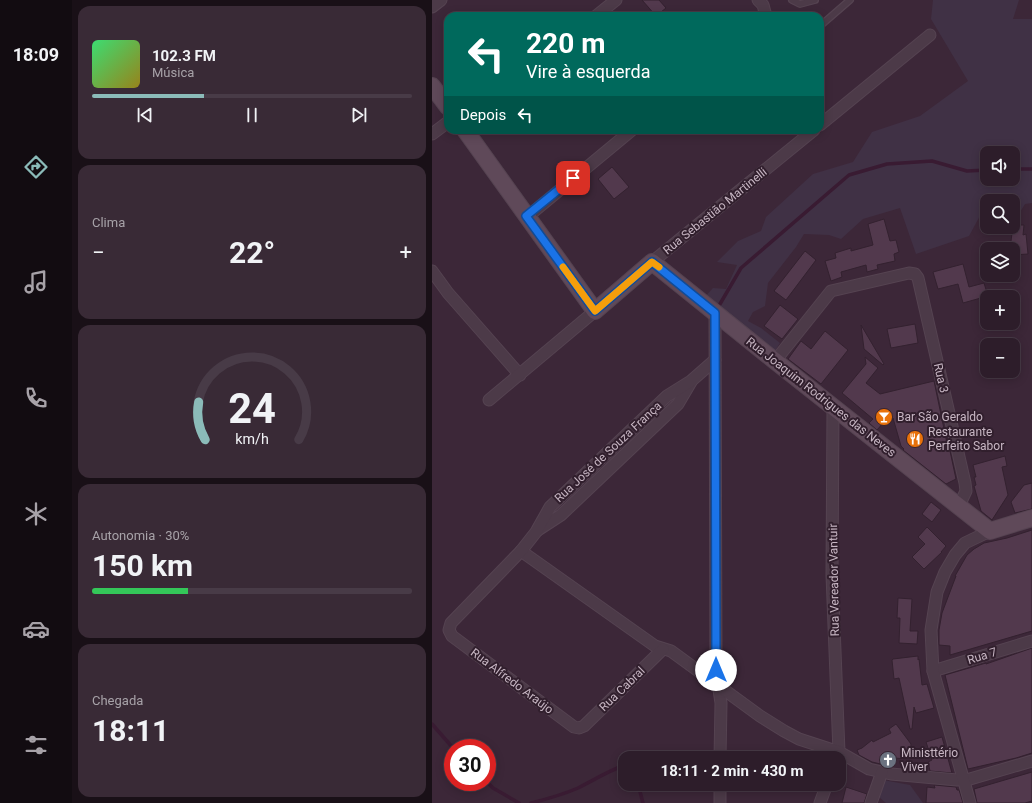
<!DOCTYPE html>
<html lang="pt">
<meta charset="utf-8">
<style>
body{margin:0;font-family:Roboto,sans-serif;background:#392a36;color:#f1f3f6;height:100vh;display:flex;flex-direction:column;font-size:15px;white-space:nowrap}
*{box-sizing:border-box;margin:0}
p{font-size:13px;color:#a7a2a8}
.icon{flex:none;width:22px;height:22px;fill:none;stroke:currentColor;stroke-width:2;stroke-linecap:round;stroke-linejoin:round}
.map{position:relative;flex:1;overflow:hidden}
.sheet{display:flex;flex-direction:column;gap:6px;padding:6px;background:#191017;width:360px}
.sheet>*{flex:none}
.hud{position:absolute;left:12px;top:12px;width:380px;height:122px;border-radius:12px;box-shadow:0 2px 10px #0003,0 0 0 1px #483b47;background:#00695c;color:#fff;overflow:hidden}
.fabs{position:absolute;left:548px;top:146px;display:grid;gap:8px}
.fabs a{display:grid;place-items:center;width:40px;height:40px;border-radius:8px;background:#2d1d2a;box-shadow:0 2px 10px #0003,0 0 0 1px #483b47;font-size:20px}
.speed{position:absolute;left:12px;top:739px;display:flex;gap:8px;font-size:20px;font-weight:700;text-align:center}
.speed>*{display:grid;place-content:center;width:52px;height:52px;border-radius:50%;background:#2d1d2a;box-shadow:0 2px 10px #0003,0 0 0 1px #483b47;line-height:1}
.speed .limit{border:6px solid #d22;background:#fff;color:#111}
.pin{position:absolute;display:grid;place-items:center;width:34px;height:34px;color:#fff;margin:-17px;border-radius:8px;box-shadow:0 2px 6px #0006}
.me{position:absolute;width:44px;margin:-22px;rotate:0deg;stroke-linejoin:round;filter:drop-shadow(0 0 3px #0008)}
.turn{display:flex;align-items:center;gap:14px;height:84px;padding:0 16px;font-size:18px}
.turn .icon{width:52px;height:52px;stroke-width:2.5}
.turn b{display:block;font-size:28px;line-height:34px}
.then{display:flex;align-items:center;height:38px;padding:0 16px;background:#0003;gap:8px;font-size:15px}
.big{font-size:30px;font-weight:700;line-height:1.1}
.sheet .card{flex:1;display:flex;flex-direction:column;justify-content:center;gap:6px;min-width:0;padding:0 14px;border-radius:12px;background:#392a36}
.sheet .dial{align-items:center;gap:0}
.dial svg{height:104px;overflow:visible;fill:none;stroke:#483b47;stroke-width:7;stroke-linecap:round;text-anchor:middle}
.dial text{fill:#f1f3f6;stroke:none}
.song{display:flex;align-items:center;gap:12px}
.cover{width:48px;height:48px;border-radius:6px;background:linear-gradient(135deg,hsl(140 70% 55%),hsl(50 70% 35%))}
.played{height:4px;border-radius:2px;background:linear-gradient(90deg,#8bbbb9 35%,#483b47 35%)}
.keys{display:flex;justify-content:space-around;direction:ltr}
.heat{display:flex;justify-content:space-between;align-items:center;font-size:22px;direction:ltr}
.charge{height:6px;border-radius:3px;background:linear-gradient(90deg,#34c759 30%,#483b47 0)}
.trip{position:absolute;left:186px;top:751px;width:228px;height:40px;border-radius:12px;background:#2d1d2a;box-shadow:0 2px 10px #0003,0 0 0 1px #483b47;font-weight:700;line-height:40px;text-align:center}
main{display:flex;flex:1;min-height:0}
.dock{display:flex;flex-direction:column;width:72px;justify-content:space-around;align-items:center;background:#120c11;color:#a7a2a8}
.dock .icon{width:28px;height:28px}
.dock .on{color:#8bbbb9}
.dock b{font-size:18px;color:#f1f3f6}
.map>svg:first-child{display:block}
</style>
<main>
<nav class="dock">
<b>18:09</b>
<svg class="icon on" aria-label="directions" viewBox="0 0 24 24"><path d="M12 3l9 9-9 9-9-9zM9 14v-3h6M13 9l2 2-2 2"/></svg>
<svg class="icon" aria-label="music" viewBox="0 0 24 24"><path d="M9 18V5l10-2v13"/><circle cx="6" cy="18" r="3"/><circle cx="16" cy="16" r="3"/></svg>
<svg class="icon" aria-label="phone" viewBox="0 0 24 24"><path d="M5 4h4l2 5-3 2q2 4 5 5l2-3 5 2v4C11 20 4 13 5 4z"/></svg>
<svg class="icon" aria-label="climate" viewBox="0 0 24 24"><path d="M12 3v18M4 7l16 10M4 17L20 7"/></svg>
<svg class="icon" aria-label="car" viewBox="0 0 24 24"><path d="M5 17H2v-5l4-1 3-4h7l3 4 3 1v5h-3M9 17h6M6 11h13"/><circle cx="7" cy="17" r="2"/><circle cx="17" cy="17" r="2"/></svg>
<svg class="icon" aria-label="filters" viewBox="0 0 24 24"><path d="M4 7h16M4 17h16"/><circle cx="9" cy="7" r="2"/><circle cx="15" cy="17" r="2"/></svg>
</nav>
<section class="sheet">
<div class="card">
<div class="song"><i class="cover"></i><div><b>102.3 FM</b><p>Música</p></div></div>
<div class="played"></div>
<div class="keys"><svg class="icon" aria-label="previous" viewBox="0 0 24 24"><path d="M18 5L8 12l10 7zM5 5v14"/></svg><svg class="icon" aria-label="pause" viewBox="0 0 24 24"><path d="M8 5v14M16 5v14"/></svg><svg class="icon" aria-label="next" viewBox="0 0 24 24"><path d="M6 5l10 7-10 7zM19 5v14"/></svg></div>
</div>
<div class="card"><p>Clima</p>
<div class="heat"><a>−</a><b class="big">22°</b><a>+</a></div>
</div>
<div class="card dial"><svg viewBox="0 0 100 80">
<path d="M14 69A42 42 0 1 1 86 69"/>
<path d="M14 69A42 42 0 0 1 9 40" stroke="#8bbbb9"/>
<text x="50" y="56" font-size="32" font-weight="700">24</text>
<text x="50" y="72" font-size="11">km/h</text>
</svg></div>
<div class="card"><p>Autonomia · 30%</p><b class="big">150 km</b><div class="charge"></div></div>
<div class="card"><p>Chegada</p><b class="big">18:11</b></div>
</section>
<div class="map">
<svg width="600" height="803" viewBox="0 0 600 803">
<rect width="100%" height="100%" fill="#3c2738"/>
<g fill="#403145" fill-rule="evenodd">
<path d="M 501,0 L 587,0 L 581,19 L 600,19 L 600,203 L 593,204 L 585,217 L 581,214 L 581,201 L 555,201 L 555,212 L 550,212 L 537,236 L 484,254 L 468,208 L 431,219 L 409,239 L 397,235 L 372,234 L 364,247 L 336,283 L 333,306 L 321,312 L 316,321 L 329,328 L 348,343 L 341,354 L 271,299 L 281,288 L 294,289 L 305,265 L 285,262 L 306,241 L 329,231 L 334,217 L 381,174 L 421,162 L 440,132 L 488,116 L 536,81 L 499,19 ZM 555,153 L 581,153 L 581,179 L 555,179 Z"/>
<path d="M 451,780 L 478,785 L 491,803 L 454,803 L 447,797 Z"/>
</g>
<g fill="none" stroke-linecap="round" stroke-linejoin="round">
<g stroke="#391b32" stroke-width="3.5">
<path d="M 581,169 L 600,169"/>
<path d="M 288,304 L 309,268 L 417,175 L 455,164 L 500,161 L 535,171 L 555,170"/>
<path d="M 0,724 L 21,748"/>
<path d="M 55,782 L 61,788 L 87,803"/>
<path d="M 206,784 L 211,803"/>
<path d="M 99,803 C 115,799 130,795 146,788 C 162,780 176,771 193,765"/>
</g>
</g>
<g fill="#52394d" stroke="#33212f">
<path d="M 210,0 L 227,0 L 234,8 L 224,16 Z"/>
<path d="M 180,167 L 197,187 L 182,199 L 166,179 Z"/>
<path d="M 452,219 L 458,241 L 464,240 L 467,252 L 462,254 L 463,261 L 445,265 L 446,269 L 435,272 L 434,265 L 409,272 L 410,277 L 399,281 L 393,261 L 404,258 L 403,253 L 419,248 L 419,251 L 441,245 L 436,224 Z"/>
<path d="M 581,225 L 592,225 L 591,235 L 594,234 L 596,254 L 581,255 L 581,249 L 578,249 Z"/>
<path d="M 373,251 L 384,260 L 354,300 L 342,291 Z"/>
<path d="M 531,264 L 537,287 L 552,283 L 556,296 L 531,303 L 526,284 L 506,289 L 501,272 Z"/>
<path d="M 348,305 L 366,319 L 350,339 L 332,326 Z"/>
<path d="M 483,324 L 486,343 L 459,348 L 455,329 Z"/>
<path d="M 429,325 L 452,364 L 451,365 L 432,349 Z"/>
<path d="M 393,331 L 416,350 L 389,384 L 356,359 L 369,341 L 379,349 Z"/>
<path d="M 433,357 L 446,368 L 434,383 L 448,394 L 502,381 L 516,448 L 518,448 L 518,451 L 524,479 L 514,484 L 471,450 L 472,449 L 469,446 L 461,418 L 455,425 L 452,422 L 445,430 L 437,423 L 441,419 L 410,393 L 434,364 Z"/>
<path d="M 573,456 L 575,466 L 570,467 L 576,495 L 560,520 L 549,511 L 542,486 L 544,485 L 542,477 L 544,477 L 541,465 Z"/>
<path d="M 600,483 L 600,509 L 583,513 L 579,502 L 592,485 Z"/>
<path d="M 499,502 L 509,510 L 500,522 L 490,514 Z"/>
<path d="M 495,527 L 514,546 L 509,552 L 510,552 L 492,569 L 480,557 L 493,544 L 486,537 Z"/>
<path d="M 600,530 L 600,631 L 518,655 L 518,646 L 507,645 L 507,630 L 510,613 L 524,576 L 523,576 L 535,555 L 542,549 L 552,543 L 575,538 Z"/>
<path d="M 466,598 L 480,599 L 478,631 L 486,631 L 485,644 L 467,643 L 468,618 L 465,618 Z"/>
<path d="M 600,648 L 600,753 L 584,758 L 536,769 L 513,675 L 554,663 L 554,664 Z"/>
<path d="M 486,656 L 486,660 L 487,659 L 490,685 L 495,684 L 502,708 L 484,713 L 482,707 L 480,729 L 478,729 L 467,678 L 462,679 L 460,660 L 461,659 Z"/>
<path d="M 464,724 L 479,744 L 478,759 L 461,758 L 463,764 L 457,766 L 440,762 L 427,755 L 425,750 L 430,748 L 440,740 L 441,742 L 459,733 L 457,729 Z"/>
<path d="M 510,737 L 520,773 L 498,771 L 496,762 L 500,760 L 494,742 Z"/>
<path d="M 600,772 L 600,801 L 593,803 L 545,803 L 542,789 Z"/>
<path d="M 502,785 L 524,787 L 525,790 L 527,790 L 528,793 L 531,803 L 494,803 L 495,787 L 503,788 Z"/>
<path d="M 414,787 L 435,794 L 432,803 L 410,803 Z"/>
</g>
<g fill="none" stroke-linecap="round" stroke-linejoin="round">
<g stroke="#554351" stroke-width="8">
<g id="lane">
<path d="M 360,0 L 368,4 L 383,0"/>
<path d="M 388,26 L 418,0"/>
</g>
</g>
<g stroke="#554351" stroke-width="13">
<g id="street">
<path d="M 326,0 L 331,5 L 334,16"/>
<path d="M 0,7 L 9,0"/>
<path d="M 164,16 L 184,0"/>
<path d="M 388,125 L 498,35"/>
<path d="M 0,134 L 16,122"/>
<path d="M 95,217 L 200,130"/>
<path d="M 220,262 L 382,130"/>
<path d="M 0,271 L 16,293 L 88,375"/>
<path d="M 283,313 L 284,670 L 289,703 L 288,758"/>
<path d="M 343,361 L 399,291 L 477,273 L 483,274 L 486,278 L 533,483 L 534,491 L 527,506"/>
<path d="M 57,400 L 163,311"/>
<path d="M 401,407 L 400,575 L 407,752 L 405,758"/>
<path d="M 106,530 L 129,515 L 246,404 L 259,382"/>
<path d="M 89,551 L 223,646 L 239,651 L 328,716 L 352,731 L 367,739 L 407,752 L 437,769 L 459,774 L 525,780 L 538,779 L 600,761"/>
<path d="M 231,649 L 152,726 L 147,728 L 142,727 L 20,636 L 17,630 L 19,623 L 89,551 L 104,532 L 118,507 L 235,396 L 259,381 L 283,360"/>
<path d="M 501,671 L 600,641"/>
<path d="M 288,803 L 288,784"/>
<path d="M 388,803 L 395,784"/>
<path d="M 439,803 L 450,772"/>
<path d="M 538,803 L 501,671 L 499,630 L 505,592 L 513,572 L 523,555 L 533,543 L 558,531"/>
</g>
</g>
<g stroke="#554351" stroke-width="18">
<g id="secondary">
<path d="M 0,86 L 16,107"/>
<path d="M 33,130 L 163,311 L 220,262 L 343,361 L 558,531 L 600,518"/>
</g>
</g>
<use href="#lane" stroke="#4c3a48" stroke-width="5.5"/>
<use href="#street" stroke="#4c3a48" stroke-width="11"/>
<use href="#secondary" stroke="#5f4959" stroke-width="16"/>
</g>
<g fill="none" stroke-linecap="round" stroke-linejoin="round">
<g stroke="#114b97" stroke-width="10">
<path id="route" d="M 141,178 L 94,216 L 163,311 L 220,262 L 283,313 L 284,670"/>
</g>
<use href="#route" stroke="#1a73e8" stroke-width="7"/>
<path stroke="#f59e0b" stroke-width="7" d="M 131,267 L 163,311 L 220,262 L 227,267"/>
</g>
<defs>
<g id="bar-disc" transform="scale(0.9)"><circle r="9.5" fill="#e8710a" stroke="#311f2d"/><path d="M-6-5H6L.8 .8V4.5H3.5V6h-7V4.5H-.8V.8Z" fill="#fff"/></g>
<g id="restaurant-disc" transform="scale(0.9)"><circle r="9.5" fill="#e8710a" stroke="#311f2d"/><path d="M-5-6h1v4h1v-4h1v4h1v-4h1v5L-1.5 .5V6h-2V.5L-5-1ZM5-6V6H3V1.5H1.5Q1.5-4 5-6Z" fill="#fff"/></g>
<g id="church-disc" transform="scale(0.9)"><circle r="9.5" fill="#6b7280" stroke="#311f2d"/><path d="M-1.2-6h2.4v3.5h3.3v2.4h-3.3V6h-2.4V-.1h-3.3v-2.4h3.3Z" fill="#fff"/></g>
</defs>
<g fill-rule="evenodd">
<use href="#bar-disc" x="452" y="417"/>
<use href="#restaurant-disc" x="483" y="439"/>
<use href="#church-disc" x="456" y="760"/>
</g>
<g text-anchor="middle" stroke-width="4" stroke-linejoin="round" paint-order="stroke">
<g font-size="12" fill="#c7b6c3" stroke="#311f2d">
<text transform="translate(283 211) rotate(-39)" y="4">Rua Sebastião Martinelli</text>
<text transform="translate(509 378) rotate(77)" y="4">Rua 3</text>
<text transform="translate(389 397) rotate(38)" y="4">Rua Joaquim Rodrigues das Neves</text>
<text transform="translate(176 452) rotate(-43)" y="4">Rua José de Souza França</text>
<text transform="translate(402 580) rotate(-91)" y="4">Rua Vereador Vantuir</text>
<text transform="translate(550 656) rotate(-17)" y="4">Rua 7</text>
<text transform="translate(80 681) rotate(37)" y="4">Rua Alfredo Araújo</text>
<text transform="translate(190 689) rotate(-44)" y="4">Rua Cabral</text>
</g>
<g font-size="12" fill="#c7b6c3" stroke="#311f2d" text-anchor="start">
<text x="465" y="421">Bar São Geraldo</text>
<text x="496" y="436">Restaurante<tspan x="496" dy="14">Perfeito Sabor</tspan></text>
<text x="469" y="757">Ministtério<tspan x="469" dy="14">Viver</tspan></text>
</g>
</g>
</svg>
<div class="fabs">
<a><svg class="icon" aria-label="sound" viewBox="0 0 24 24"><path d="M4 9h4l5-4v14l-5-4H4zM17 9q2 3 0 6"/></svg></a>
<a><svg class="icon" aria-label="search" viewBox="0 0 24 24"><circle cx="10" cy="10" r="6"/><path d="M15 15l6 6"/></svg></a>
<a><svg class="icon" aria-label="layers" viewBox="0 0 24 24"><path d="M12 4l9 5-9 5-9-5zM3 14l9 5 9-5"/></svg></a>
<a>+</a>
<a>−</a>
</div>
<div class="speed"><div class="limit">30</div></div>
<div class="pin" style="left:141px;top:178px;background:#d93025"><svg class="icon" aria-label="arrive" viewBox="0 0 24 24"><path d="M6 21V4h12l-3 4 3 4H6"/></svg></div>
<svg class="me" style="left:284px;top:670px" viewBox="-20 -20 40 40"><circle r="19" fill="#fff"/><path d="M0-13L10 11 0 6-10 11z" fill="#1a73e8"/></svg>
<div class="trip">18:11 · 2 min · 430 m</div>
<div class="hud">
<div class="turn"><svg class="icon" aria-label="left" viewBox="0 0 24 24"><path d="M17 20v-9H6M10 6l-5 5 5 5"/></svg><div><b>220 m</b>Vire à esquerda</div></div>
<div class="then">Depois<svg class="icon" aria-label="left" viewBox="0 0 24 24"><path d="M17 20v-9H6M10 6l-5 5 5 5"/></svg></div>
</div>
</div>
</main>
